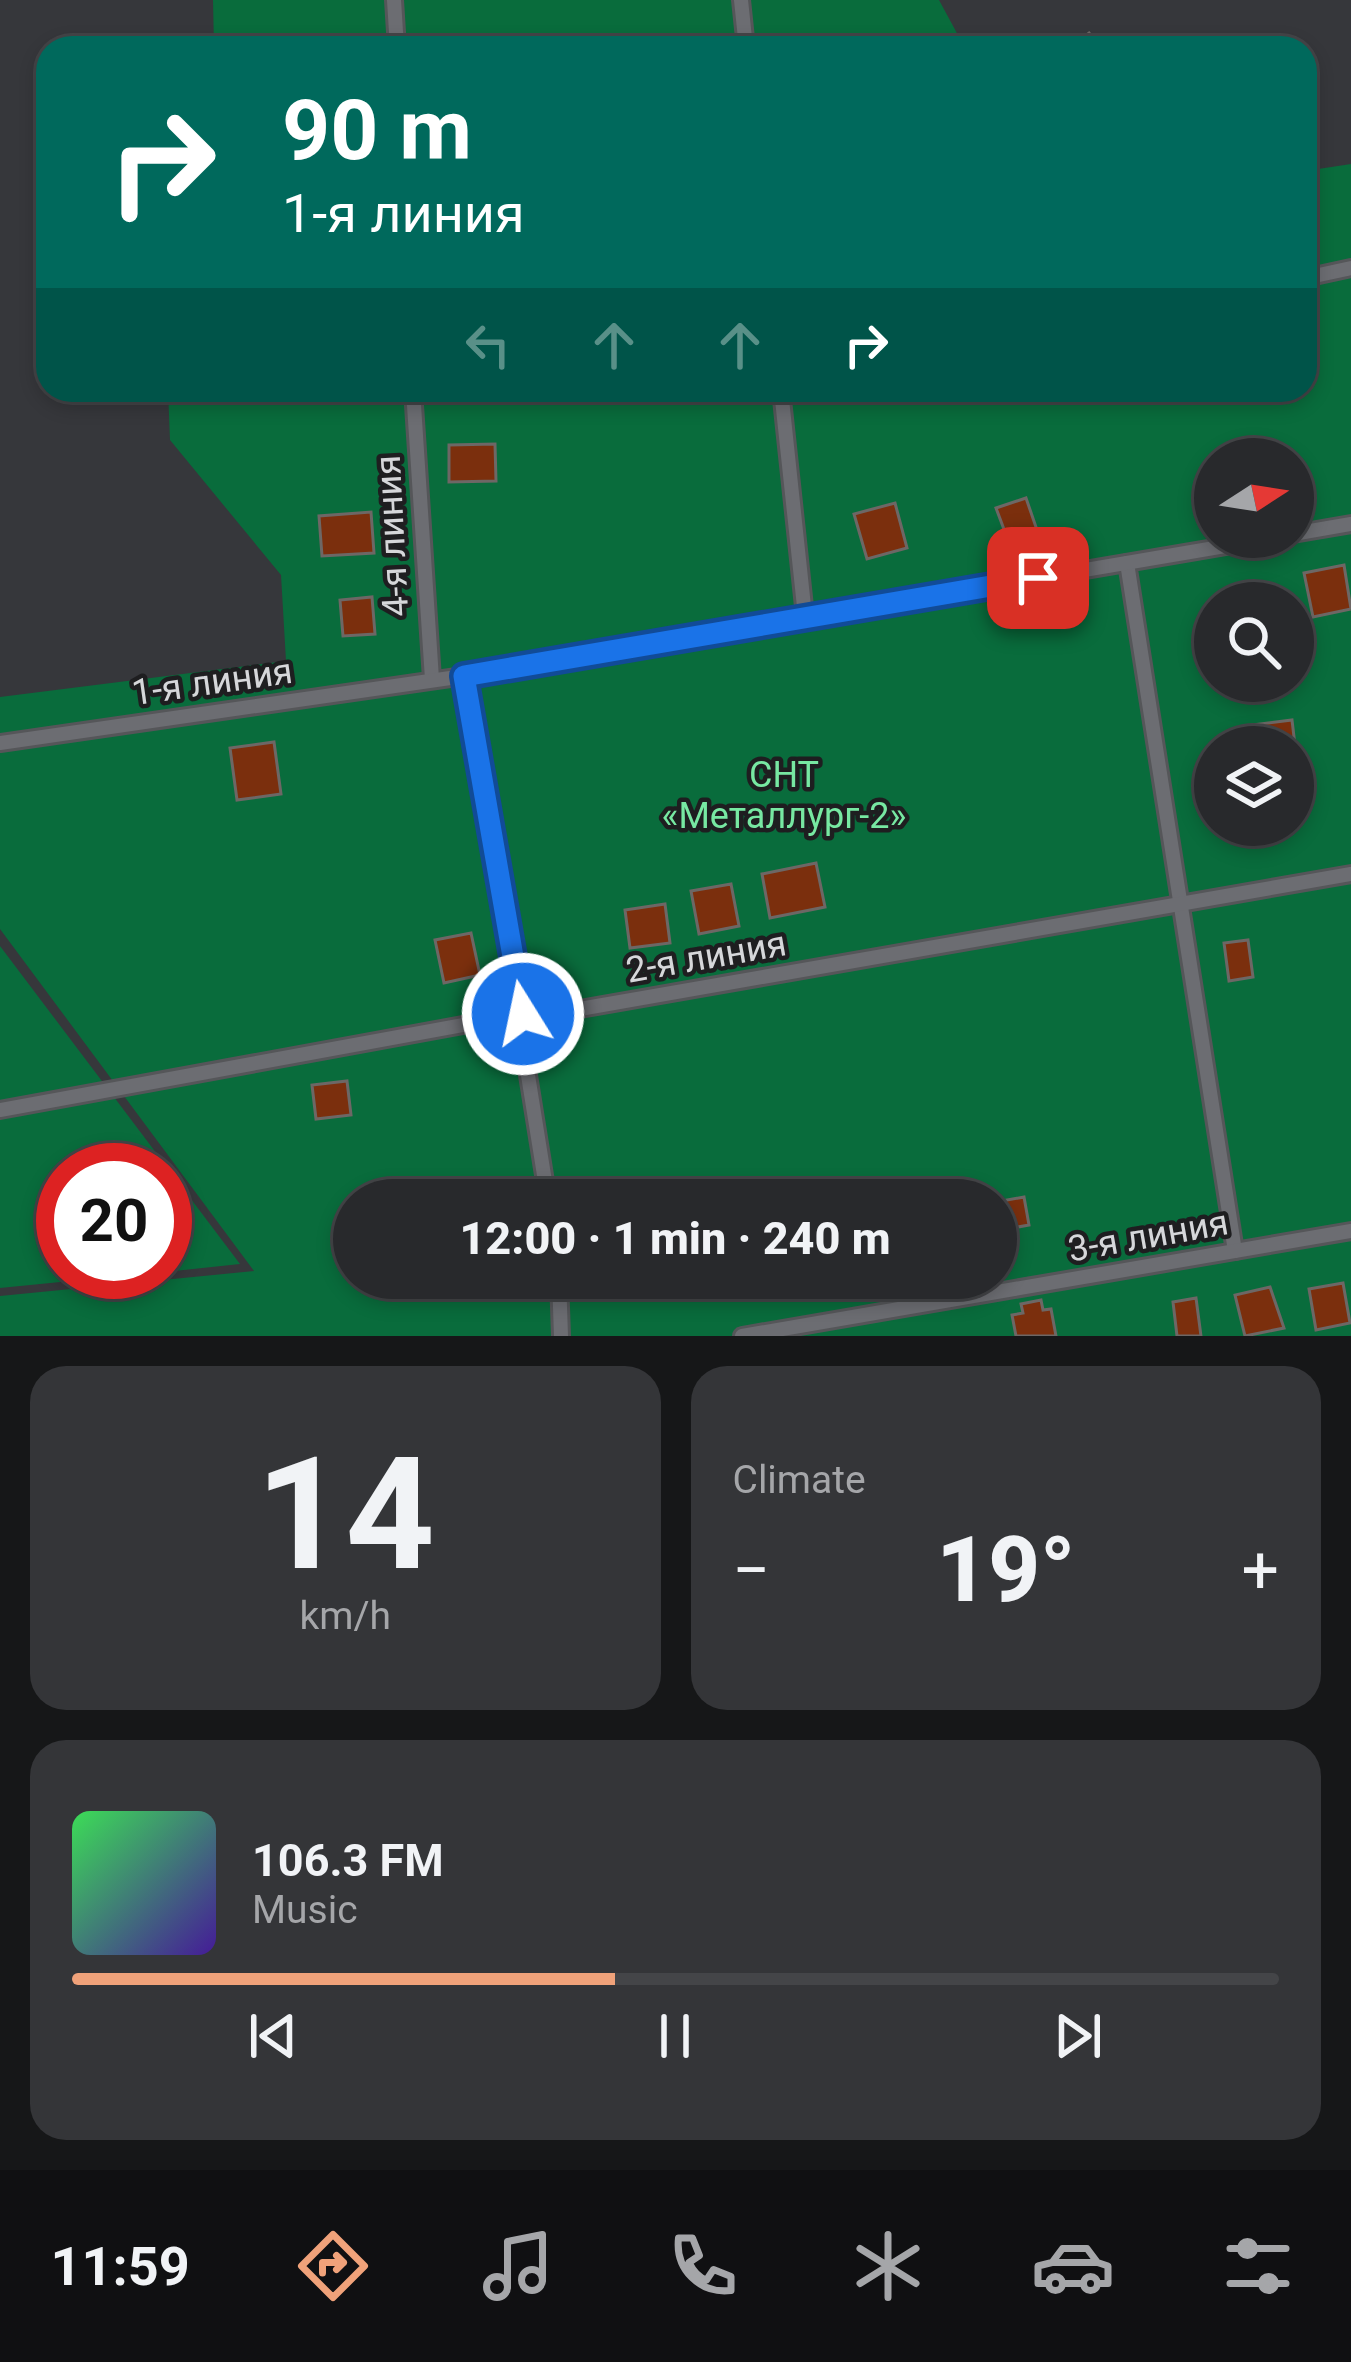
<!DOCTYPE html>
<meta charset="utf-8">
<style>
body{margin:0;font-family:Roboto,sans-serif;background:#343538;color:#f1f3f6;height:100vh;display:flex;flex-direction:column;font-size:45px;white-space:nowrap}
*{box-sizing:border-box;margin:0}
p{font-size:39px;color:#a5a6a9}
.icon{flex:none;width:66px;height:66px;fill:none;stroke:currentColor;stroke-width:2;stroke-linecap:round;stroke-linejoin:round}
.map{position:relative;height:1336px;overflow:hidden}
.details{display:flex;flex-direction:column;gap:30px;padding:30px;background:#161718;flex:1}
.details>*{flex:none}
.guide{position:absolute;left:36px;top:36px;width:1281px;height:366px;border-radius:36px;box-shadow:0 6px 18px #0003,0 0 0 3px #444548;background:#00695c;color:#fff;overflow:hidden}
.needle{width:78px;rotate:78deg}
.tools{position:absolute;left:1194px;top:438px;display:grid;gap:24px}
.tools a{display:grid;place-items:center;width:120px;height:120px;border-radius:50%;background:#28292c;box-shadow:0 6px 18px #0003,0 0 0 3px #444548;font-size:60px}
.speed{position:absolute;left:36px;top:1143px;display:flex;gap:24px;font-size:60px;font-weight:700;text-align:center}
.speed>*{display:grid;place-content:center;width:156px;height:156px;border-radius:50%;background:#28292c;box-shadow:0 6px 18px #0003,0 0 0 3px #444548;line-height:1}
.speed .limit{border:18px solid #d22;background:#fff;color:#111}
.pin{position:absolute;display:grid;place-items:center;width:102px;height:102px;color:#fff;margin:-51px;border-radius:24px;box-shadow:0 6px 18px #0006}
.me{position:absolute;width:132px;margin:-66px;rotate:350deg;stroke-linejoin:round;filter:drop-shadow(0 0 9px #0008)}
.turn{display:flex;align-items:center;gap:42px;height:252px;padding:0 48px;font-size:54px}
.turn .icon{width:156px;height:156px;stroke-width:2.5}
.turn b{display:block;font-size:84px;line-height:102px}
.lanes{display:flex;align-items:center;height:114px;padding:0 48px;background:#0003;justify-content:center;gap:60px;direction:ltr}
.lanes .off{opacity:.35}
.big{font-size:90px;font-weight:800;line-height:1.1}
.details .card{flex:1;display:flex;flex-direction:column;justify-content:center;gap:18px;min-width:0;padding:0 42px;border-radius:36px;background:#343538}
.details .dial{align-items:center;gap:0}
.dial b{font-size:156px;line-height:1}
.song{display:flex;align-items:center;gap:36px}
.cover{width:144px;height:144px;border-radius:18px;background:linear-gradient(135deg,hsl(130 70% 55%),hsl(260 70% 35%))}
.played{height:12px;border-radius:6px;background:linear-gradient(90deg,#f0a27a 45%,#444548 45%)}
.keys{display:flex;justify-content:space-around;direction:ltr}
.heat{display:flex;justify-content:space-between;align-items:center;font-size:66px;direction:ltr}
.details .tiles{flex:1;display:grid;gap:30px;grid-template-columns:1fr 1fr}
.card:last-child{grid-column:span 2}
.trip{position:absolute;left:333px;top:1179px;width:684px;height:120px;border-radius:60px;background:#28292c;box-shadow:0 6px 18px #0003,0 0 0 3px #444548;font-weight:800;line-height:120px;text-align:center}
.menu{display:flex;height:192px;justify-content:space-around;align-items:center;background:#101012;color:#a5a6a9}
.menu .icon{width:84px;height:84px}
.menu .on{color:#f0a27a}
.menu b{font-size:54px;color:#f1f3f6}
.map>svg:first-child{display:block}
</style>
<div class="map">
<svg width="1351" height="1336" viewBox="0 0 1351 1336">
<rect width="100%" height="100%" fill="#36373b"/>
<g fill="#096c3c" fill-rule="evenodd">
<path d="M 213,0 L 939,0 L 965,48 L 214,48 Z"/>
<path d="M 1351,164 L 1351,1336 L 0,1336 L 0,1296 L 254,1271 L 0,929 L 0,697 L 286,661 L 281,575 L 170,440 L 168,390 L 1305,390 L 1305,171 ZM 1215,459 L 1293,459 L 1293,537 L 1215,537 ZM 1215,603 L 1293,603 L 1293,681 L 1215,681 ZM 1215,747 L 1293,747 L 1293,825 L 1215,825 ZM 354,1200 L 996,1200 L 996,1278 L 354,1278 Z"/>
<path d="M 0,946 L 240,1264 L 165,1272 L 165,1170 L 63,1170 L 63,1272 L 161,1272 L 0,1288 Z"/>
</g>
<g fill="#7b2f0d" stroke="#6d6765" stroke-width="3">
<path d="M 1089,33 L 1101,48 L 1070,48 Z"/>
<path d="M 495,444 L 496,481 L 449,482 L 449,445 Z"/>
<path d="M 1026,498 L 1037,530 L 1008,540 L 996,508 Z"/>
<path d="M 895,503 L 907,548 L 867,559 L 854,514 Z"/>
<path d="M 371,512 L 374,553 L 322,556 L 319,516 Z"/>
<path d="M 1344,565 L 1351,609 L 1313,617 L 1304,573 Z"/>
<path d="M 372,597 L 375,634 L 343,636 L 340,600 Z"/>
<path d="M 1292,720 L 1297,762 L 1293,762 L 1293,747 L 1255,747 L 1252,725 Z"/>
<path d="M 274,742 L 281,794 L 237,800 L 230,748 Z"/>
<path d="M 816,863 L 825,907 L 770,918 L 762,874 Z"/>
<path d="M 731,884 L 739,926 L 699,934 L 691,891 Z"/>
<path d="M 665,904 L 670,943 L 630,948 L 625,910 Z"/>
<path d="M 471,933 L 480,975 L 444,983 L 435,940 Z"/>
<path d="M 1248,940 L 1253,977 L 1229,981 L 1224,943 Z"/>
<path d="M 347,1081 L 351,1115 L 316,1119 L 312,1085 Z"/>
<path d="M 1024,1197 L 1029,1225 L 996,1231 L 996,1202 Z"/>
<path d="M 697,1278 L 734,1278 L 737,1294 L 701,1300 Z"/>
<path d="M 1343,1283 L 1350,1323 L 1316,1330 L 1309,1289 Z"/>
<path d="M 1270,1287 L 1284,1328 L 1245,1336 L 1235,1295 Z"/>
<path d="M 1196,1298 L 1201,1336 L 1177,1336 L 1173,1302 Z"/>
<path d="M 1041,1300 L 1043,1310 L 1051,1309 L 1056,1336 L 1016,1336 L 1012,1315 L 1023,1313 L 1021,1304 Z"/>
</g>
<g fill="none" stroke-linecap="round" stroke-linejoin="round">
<g stroke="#555659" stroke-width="20">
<g id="lane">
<path d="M 394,0 L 397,48"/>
<path d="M 741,0 L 746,48"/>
<path d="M 1305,278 L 1351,268"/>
<path d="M 413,390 L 432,679"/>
<path d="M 781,390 L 805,616"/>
<path d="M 1293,534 L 1351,524"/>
<path d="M 1127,563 L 1235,1251"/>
<path d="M 464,676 L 548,1200"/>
<path d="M 0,743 L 464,676 L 1278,537"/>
<path d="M 0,1110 L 523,1014 L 574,1010 L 1351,874"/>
<path d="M 559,1278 L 561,1336"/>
<path d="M 742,1336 L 1351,1231"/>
</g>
</g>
<use href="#lane" stroke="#6c6d72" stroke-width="14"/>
</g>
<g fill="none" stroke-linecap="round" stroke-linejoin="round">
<g stroke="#114b97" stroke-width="30">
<path id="route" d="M 523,1014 L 464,676 L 1038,578"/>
</g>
<use href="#route" stroke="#1a73e8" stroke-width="21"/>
</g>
<g text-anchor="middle" stroke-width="9" stroke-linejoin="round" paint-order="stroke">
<g font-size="36" fill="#d6d7da" stroke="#1e1e20">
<text transform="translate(391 536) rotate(-93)" y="13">4-я линия</text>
<text transform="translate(212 681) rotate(-8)" y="13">1-я линия</text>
<text transform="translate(706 956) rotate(-10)" y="13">2-я линия</text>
<text transform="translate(1148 1235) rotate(-10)" y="13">3-я линия</text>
</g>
<g font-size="36" fill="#77e8a2" stroke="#1e1e20">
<text x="784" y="787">СНТ<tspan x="784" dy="41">«Металлург-2»</tspan></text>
</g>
</g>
</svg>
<div class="tools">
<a><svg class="needle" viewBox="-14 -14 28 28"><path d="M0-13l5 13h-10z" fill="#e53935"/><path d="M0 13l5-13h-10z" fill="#a5a6a9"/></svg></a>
<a><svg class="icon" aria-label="search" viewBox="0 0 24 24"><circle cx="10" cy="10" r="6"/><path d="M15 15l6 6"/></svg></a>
<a><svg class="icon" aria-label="layers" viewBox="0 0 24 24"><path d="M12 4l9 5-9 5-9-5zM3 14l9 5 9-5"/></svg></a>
</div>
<div class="speed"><div class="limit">20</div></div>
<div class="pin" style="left:1038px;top:578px;background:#d93025"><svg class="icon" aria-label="arrive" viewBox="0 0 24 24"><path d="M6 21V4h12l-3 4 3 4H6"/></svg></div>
<svg class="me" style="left:523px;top:1014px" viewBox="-20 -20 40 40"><circle r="17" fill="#1a73e8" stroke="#fff" stroke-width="3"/><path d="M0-11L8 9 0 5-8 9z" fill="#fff"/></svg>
<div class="trip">12:00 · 1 min · 240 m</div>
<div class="guide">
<div class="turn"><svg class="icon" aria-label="right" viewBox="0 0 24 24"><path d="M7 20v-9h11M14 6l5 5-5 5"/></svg><div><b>90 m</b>1-я линия</div></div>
<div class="lanes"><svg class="icon off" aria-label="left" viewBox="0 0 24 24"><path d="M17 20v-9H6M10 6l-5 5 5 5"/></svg><svg class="icon off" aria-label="ahead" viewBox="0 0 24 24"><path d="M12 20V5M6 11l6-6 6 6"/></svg><svg class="icon off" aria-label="ahead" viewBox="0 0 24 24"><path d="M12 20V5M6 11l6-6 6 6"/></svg><svg class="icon" aria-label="right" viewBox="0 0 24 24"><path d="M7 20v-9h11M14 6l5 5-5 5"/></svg></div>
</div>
</div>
<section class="details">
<div class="tiles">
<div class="card dial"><b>14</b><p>km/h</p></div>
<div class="card"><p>Climate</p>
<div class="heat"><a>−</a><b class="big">19°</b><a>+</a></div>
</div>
<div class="card">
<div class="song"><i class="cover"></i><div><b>106.3 FM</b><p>Music</p></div></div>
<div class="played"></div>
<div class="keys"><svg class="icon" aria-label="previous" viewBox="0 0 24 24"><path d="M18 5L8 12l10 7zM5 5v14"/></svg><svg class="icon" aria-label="pause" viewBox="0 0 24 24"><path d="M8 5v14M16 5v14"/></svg><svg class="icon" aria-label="next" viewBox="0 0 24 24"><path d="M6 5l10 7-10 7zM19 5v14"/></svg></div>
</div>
</div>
</section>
<nav class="menu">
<b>11:59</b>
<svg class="icon on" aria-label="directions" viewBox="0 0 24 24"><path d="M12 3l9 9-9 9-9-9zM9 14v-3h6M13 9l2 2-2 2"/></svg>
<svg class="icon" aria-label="music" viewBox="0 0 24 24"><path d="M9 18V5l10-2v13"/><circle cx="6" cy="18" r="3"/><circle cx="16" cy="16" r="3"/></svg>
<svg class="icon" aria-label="phone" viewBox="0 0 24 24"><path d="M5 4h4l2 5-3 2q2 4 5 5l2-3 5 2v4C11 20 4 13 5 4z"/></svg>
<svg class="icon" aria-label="climate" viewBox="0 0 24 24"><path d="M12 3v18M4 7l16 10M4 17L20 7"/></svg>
<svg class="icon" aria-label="car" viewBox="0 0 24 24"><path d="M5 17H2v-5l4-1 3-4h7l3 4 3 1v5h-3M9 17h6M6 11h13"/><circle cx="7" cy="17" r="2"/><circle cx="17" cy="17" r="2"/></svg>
<svg class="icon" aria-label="filters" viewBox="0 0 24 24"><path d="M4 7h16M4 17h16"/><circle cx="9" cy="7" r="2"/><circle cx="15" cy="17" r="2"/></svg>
</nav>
